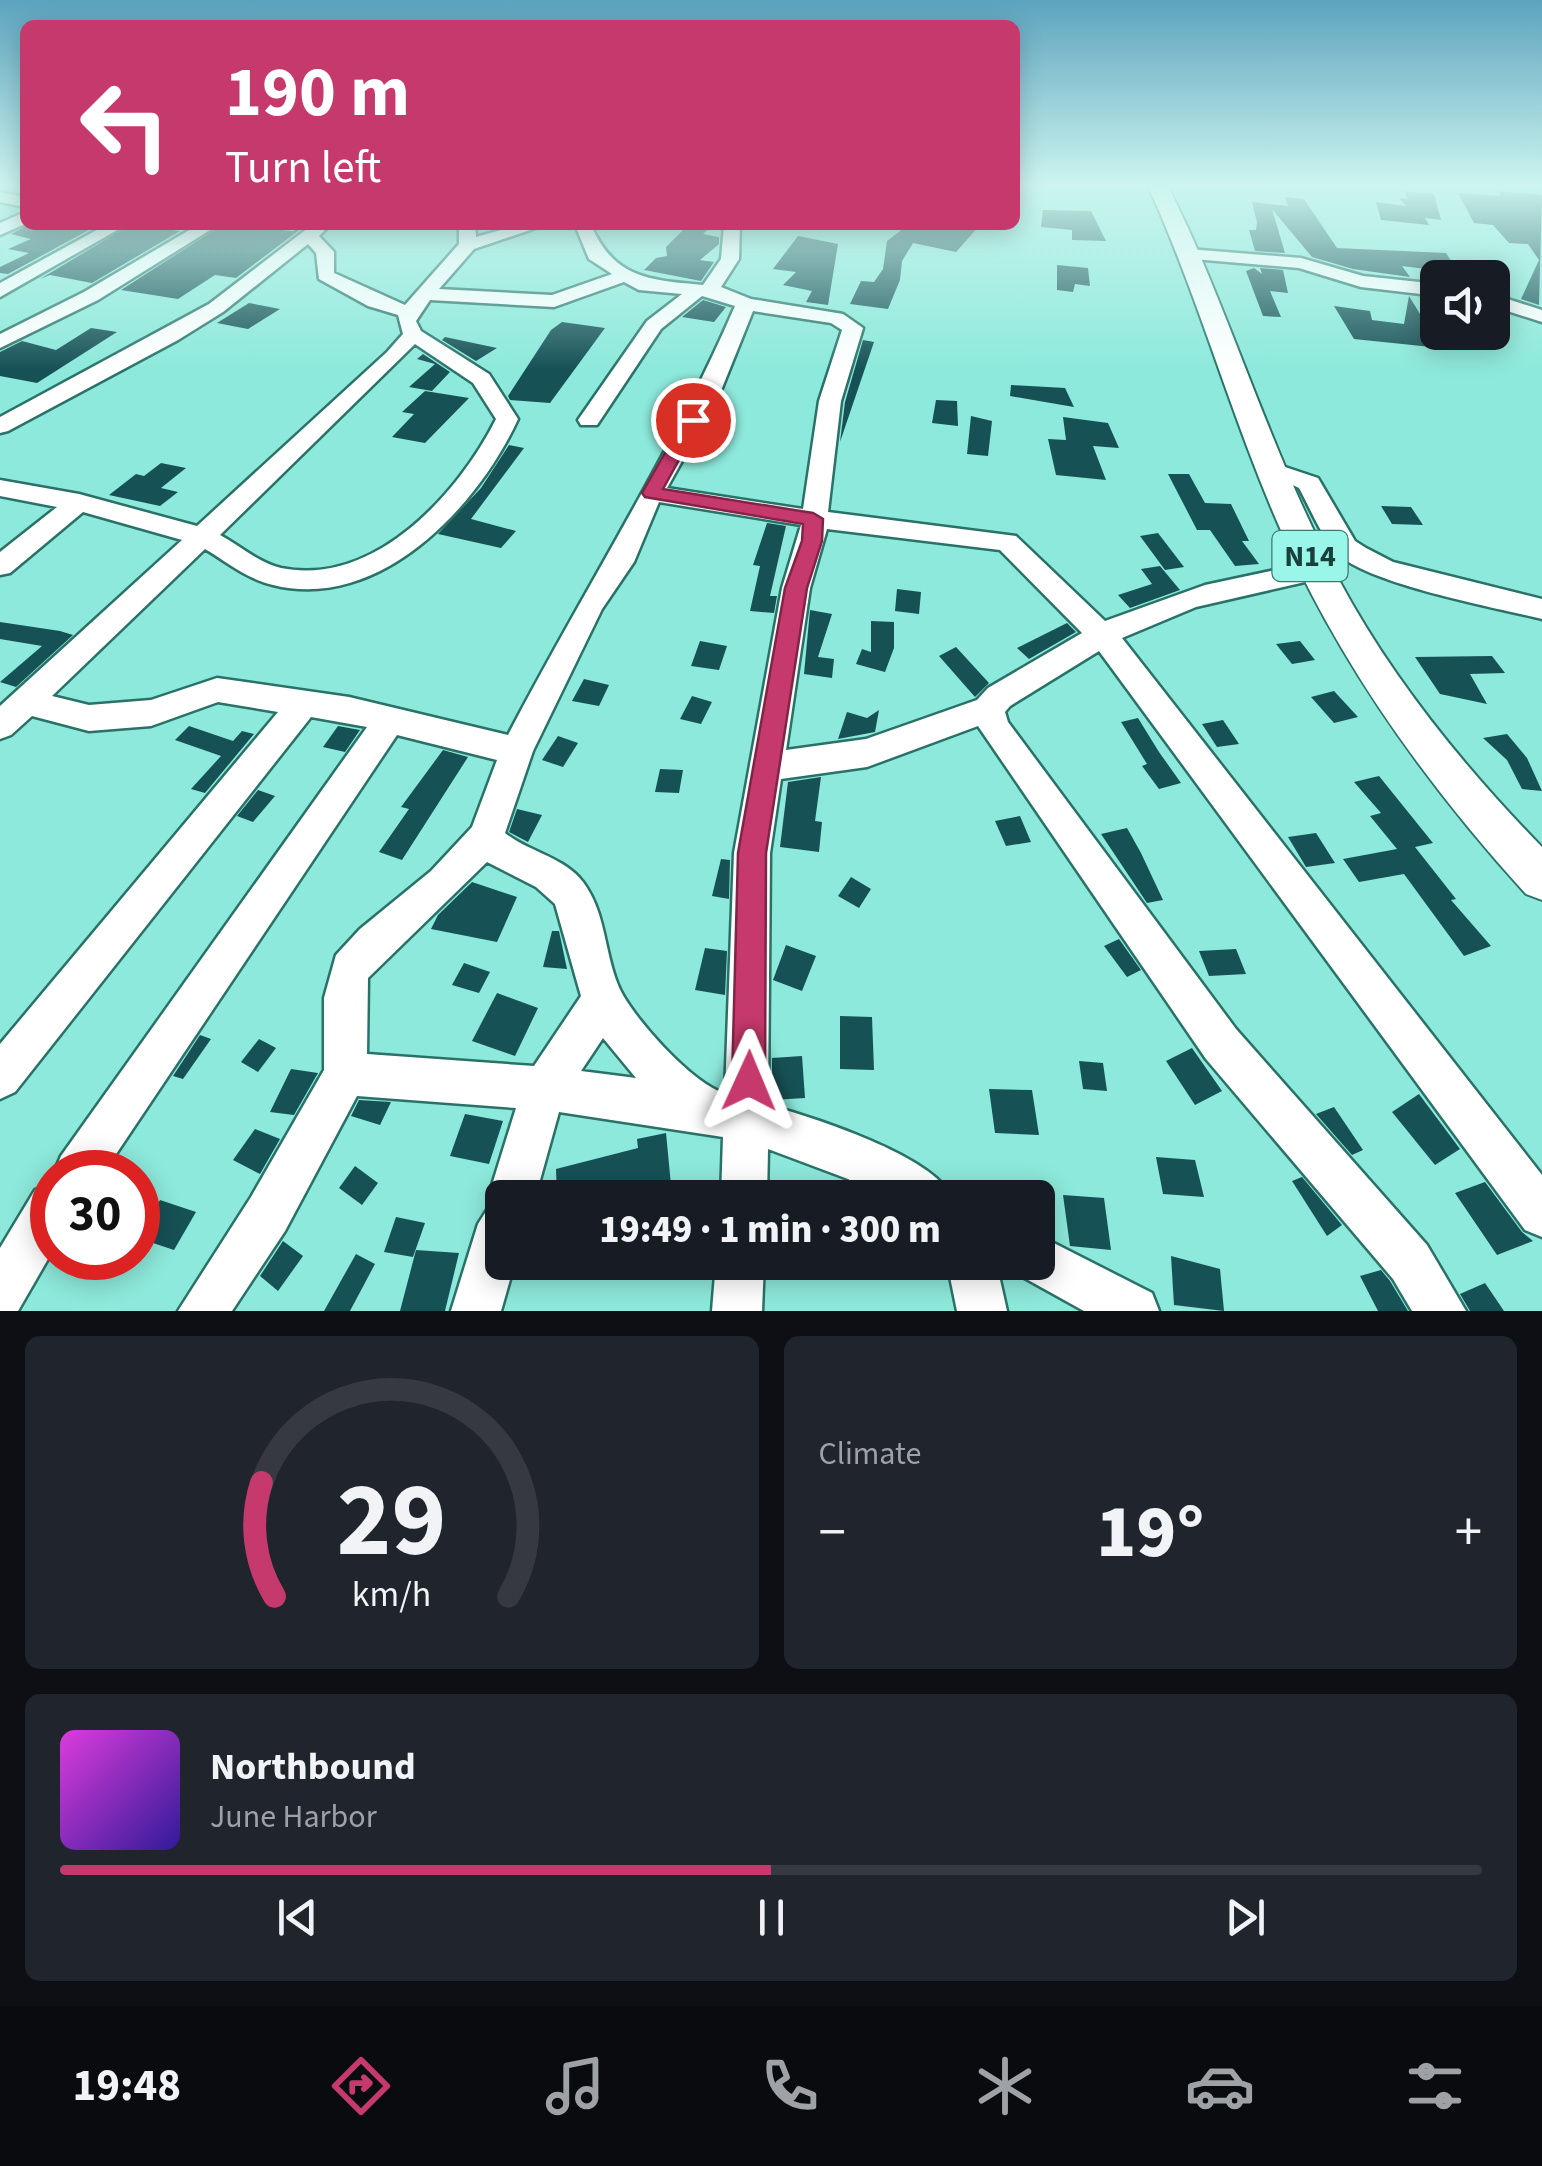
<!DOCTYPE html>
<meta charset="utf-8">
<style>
body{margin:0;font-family:"Source Sans 3",sans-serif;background:#20242c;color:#f1f3f6;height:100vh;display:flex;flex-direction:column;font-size:38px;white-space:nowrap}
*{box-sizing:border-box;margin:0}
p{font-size:32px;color:#9ea1a6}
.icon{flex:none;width:55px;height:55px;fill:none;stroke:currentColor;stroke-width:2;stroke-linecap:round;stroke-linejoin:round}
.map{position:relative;height:1311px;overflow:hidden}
.drawer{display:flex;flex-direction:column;gap:25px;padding:25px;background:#0d0f14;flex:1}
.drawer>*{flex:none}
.hud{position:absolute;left:20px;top:20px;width:1000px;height:210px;border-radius:15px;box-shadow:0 5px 25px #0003;background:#c6396c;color:#fff;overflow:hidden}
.tools{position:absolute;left:1420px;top:260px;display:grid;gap:20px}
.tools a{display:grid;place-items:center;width:90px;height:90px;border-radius:15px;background:#171b24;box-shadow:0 5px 25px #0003;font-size:50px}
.speed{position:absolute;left:30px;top:1150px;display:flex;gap:20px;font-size:50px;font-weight:700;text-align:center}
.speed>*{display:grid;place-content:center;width:130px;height:130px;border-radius:50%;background:#171b24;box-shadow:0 5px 25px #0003;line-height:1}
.speed .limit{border:15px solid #d22;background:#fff;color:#111}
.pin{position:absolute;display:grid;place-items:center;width:85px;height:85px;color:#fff;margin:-42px;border:5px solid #fff;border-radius:50%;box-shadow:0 2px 10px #0007}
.me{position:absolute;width:110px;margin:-55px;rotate:1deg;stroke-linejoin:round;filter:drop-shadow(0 0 8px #0008)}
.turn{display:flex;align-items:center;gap:35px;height:210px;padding:0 40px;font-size:45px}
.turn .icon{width:130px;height:130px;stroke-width:2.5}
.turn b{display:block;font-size:70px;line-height:85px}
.big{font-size:75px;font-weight:800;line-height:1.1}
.drawer .widget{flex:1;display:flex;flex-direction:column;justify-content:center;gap:15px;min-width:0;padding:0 35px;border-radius:15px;background:#20242c}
.drawer .dial{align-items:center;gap:0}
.dial svg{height:260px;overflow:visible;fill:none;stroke:#363941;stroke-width:7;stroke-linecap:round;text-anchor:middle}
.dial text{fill:#f1f3f6;stroke:none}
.song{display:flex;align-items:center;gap:30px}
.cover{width:120px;height:120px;border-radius:15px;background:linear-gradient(135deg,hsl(300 70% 55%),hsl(250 70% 35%))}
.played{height:10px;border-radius:5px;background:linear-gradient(90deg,#c6396c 50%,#363941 50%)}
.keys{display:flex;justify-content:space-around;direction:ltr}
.heat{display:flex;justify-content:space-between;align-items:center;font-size:55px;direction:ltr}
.drawer .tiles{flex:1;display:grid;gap:25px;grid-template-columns:1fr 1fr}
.widget:last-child{grid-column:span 2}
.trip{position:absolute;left:485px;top:1180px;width:570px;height:100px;border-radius:15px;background:#171b24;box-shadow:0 5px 25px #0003;font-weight:800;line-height:100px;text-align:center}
.dock{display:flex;height:160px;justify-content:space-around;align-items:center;background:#090b0e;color:#9ea1a6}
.dock .icon{width:70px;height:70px}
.dock .active{color:#c6396c}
.dock b{font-size:45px;color:#f1f3f6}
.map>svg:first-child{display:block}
</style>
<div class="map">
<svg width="1542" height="1311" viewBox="0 0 1542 1311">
<rect width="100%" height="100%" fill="#8de9db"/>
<g fill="#165156">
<path d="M 1404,191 L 1434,194 L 1441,220 L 1425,218 L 1429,225 L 1381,220 L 1376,202 L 1406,206 L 1399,198 L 1408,199 Z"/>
<path d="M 1499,191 L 1542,195 L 1539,305 L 1521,299 L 1539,260 L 1528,244 L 1509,243 L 1493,225 L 1474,223 L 1458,193 L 1500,196 Z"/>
<path d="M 1285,197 L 1304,199 L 1337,248 L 1446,253 L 1459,273 L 1402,266 L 1410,277 L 1353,269 L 1312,257 L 1272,209 L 1285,253 L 1255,251 L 1249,230 L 1256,230 L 1257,222 L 1252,202 L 1288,206 Z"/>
<path d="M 1043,210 L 1091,211 L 1106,241 L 1072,240 L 1072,230 L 1041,227 Z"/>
<path d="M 28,225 L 98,225 L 8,274 L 0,273 L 0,267 L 29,253 L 8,249 L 31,239 L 11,234 Z"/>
<path d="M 130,225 L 180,231 L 92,283 L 50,275 L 40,279 Z"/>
<path d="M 222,225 L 293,231 L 306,225 L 236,278 L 215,275 L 178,299 L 121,290 Z"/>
<path d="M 688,225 L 713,225 L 703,234 L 719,237 L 719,244 L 700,260 L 714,262 L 701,281 L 634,268 L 644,270 L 656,258 L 667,256 L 666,247 Z"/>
<path d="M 908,225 L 935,230 L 942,225 L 980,225 L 956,252 L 913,243 L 902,261 L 900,280 L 888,309 L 850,304 L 861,281 L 874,282 L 883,269 L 887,241 Z"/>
<path d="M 798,236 L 838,244 L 828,305 L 806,302 L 812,291 L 783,285 L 796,272 L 773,269 Z"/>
<path d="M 1057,265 L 1088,268 L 1090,286 L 1075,284 L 1073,292 L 1057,290 Z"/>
<path d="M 1254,268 L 1262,274 L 1260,268 L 1283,270 L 1288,293 L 1270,291 L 1281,317 L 1263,316 L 1246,271 Z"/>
<path d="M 1409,296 L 1441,348 L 1354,339 L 1334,306 L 1370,311 L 1372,320 L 1404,324 Z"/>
<path d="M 703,300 L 726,307 L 714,322 L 682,317 Z"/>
<path d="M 249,303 L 280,309 L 248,329 L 217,323 Z"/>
<path d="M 562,322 L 605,328 L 550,403 L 510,400 L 508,396 L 551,330 Z"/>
<path d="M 91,328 L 117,332 L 37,383 L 0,376 L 0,352 L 22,341 L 56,350 Z"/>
<path d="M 445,337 L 497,348 L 476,361 L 442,340 Z"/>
<path d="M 863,340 L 874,342 L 840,442 L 845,402 Z"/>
<path d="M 423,354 L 450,372 L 432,391 L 409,387 L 435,364 L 417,359 Z"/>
<path d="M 1011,385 L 1065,388 L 1074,407 L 1010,396 Z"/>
<path d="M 425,391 L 469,398 L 425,443 L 392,437 L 414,414 L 402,412 Z"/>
<path d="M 936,400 L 957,401 L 958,426 L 932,423 Z"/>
<path d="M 971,416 L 992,421 L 988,456 L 967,454 Z"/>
<path d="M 1063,417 L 1108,423 L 1119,448 L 1093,446 L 1106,480 L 1056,475 L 1048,439 L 1066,440 Z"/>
<path d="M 509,445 L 524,448 L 471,519 L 516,531 L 501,548 L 438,534 L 481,488 Z"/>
<path d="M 161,463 L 186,468 L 161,488 L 178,492 L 160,506 L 109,495 L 136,474 L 144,476 Z"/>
<path d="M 1168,474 L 1189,474 L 1205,503 L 1231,504 L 1249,541 L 1242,541 L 1259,564 L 1235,566 L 1210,530 L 1197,530 Z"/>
<path d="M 1381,506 L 1411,507 L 1423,525 L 1392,524 Z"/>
<path d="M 767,523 L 786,526 L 770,596 L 777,596 L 774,613 L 750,611 L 760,566 L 753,565 Z"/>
<path d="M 1158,533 L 1184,567 L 1165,570 L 1140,536 Z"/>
<path d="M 1160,566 L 1180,590 L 1130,608 L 1118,595 L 1152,584 L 1141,569 Z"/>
<path d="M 897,589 L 921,592 L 919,614 L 895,611 Z"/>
<path d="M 810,610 L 832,614 L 818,657 L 834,659 L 832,678 L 804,674 Z"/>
<path d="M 871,621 L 894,622 L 894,648 L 885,672 L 856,664 L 862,649 L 871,652 Z"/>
<path d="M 0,622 L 60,631 L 73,635 L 16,687 L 0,682 L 42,646 L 0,639 Z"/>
<path d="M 1067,623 L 1076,632 L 1029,659 L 1017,648 Z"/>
<path d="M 700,641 L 727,646 L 719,670 L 691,666 Z"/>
<path d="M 1300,641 L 1315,660 L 1292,664 L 1276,644 Z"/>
<path d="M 956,647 L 989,683 L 975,697 L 939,656 Z"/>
<path d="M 1492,656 L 1505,673 L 1470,674 L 1487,704 L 1440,694 L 1415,657 Z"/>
<path d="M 584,679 L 609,685 L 599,706 L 572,701 Z"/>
<path d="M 1334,691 L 1358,717 L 1334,723 L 1311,697 Z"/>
<path d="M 692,696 L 712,702 L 701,724 L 680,719 Z"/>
<path d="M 879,710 L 875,732 L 838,739 L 847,712 L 867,718 Z"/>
<path d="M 1138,718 L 1159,752 L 1181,783 L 1159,789 L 1142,766 L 1147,764 L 1121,722 Z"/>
<path d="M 1223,720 L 1239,744 L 1217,747 L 1202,724 Z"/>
<path d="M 189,726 L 233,741 L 242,731 L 254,734 L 205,793 L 191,789 L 221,756 L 175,740 Z"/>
<path d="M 338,726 L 360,730 L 345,752 L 323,747 Z"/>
<path d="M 1507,734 L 1527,758 L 1542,791 L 1522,789 L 1507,760 L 1483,738 Z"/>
<path d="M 558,736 L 578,743 L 563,767 L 542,760 Z"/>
<path d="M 443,750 L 468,757 L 402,860 L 379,852 L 409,809 L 401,807 Z"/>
<path d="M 660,769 L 683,770 L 679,793 L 655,792 Z"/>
<path d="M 1379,776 L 1433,843 L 1415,847 L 1456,899 L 1451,900 L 1491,946 L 1464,956 L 1404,874 L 1359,882 L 1343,859 L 1397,849 L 1370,816 L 1381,813 L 1354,782 Z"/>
<path d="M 821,777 L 815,821 L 822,822 L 819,852 L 780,847 L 788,782 Z"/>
<path d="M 258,790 L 275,796 L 253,822 L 237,816 Z"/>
<path d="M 517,809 L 542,815 L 528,842 L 509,832 Z"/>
<path d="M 1020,816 L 1031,842 L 1006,846 L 995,821 Z"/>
<path d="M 1127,828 L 1141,853 L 1163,900 L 1147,903 L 1101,834 Z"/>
<path d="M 1316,833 L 1335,863 L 1306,867 L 1288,837 Z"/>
<path d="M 721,859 L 730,860 L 729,899 L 712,896 Z"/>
<path d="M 851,877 L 871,889 L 859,908 L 838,896 Z"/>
<path d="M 472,882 L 517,897 L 497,942 L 431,929 L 438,915 Z"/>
<path d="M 552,931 L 559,931 L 567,969 L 543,967 Z"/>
<path d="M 1119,939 L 1141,970 L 1127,977 L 1104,946 Z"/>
<path d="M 786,945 L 816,956 L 802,991 L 773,980 Z"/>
<path d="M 705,948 L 727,951 L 725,995 L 695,990 Z"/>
<path d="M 1236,949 L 1246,974 L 1209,976 L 1199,951 Z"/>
<path d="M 464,963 L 490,972 L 479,993 L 452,985 Z"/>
<path d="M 497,993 L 538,1008 L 515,1056 L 472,1041 Z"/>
<path d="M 840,1016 L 872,1017 L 874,1070 L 840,1069 Z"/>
<path d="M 200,1035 L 211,1039 L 183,1079 L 173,1076 Z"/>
<path d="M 259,1039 L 276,1048 L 258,1072 L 241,1062 Z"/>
<path d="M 1192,1048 L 1222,1091 L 1195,1105 L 1166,1061 Z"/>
<path d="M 802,1056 L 805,1098 L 772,1100 L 772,1058 Z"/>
<path d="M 1079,1061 L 1103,1063 L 1107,1091 L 1083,1089 Z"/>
<path d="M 291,1069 L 318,1073 L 294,1115 L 270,1112 Z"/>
<path d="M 989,1089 L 1032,1090 L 1039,1135 L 995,1133 Z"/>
<path d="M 1419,1094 L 1460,1149 L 1435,1165 L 1392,1112 Z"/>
<path d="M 359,1100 L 391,1102 L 380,1125 L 351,1116 Z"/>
<path d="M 1334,1107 L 1363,1150 L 1352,1155 L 1316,1114 Z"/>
<path d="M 465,1114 L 503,1121 L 489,1164 L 450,1156 Z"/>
<path d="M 255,1129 L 280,1139 L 260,1174 L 233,1160 Z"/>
<path d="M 666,1133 L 671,1185 L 631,1193 L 632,1198 L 557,1198 L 556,1169 L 638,1148 L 637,1139 Z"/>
<path d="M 1156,1157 L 1195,1160 L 1204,1197 L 1163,1194 Z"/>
<path d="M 355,1166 L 378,1183 L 362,1205 L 339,1188 Z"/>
<path d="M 1302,1177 L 1342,1225 L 1327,1236 L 1292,1181 Z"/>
<path d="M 1485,1182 L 1522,1232 L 1533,1241 L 1497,1255 L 1455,1193 Z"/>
<path d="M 1063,1195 L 1104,1198 L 1111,1250 L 1070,1246 Z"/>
<path d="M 160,1200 L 196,1212 L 174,1250 L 138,1238 Z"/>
<path d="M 396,1217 L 425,1223 L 413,1257 L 384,1252 Z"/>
<path d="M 283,1241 L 303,1256 L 278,1291 L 260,1276 Z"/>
<path d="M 416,1250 L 459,1253 L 445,1311 L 400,1311 Z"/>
<path d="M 356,1254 L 375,1264 L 350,1311 L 324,1311 Z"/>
<path d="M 1171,1256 L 1220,1269 L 1224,1311 L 1174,1305 Z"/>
<path d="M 1381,1270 L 1390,1281 L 1408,1311 L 1378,1311 L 1360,1276 Z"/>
<path d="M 1485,1283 L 1504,1311 L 1470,1311 L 1460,1294 Z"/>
</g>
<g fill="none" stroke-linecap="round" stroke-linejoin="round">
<g stroke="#2a7268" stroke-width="5">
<g id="minor">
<path d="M 0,192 L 25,197 L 25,207 L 0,202 Z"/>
<path d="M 25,212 L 25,224 L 0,235 L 0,223 Z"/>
<path d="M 106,225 L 126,225 L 0,297 L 0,283 Z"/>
<path d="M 198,225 L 218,225 L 98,300 L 0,348 L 0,334 L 84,292 Z"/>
<path d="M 312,225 L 330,225 L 319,236 L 334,252 L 334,273 L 405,305 L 459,244 L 459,225 L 475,225 L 476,237 L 519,225 L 545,225 L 474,249 L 439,289 L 552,295 L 612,274 L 589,259 L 575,225 L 591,225 C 614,279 650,280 703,285 L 721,259 L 724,225 L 740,225 L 739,259 L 721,287 L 751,299 L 843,314 L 863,328 L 841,401 L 828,512 L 1016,536 L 1105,621 L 1205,585 L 1317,561 L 1327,563 L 1331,570 L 1327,577 L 1196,607 L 1122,638 L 1542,1175 L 1542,1237 L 1525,1230 L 1099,651 L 1010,706 L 1005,712 L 1008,722 L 1236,1029 L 1427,1245 L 1466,1311 L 1412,1311 L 1393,1279 L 1206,1059 L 978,726 L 867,767 L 781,779 L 770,853 L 768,1105 C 812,1117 935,1156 952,1198 L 882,1198 L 848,1179 L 768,1149 L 767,1198 L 721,1198 L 723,1137 L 559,1112 L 535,1198 L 502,1198 L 502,1262 L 515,1262 L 501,1311 L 451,1311 L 478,1224 L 490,1205 L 488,1198 L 516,1108 L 357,1096 L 285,1231 L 232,1311 L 178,1311 L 251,1197 L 324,1070 L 324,998 L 336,955 L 360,929 L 431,871 L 472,827 L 497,760 L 397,735 L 104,1172 L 54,1172 L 61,1156 L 367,727 L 311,717 L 15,1092 L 0,1099 L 0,1044 L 278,712 L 218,702 L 151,726 L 89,731 L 32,716 L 11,735 L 0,739 L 0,706 L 182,540 L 83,512 L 10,573 L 0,575 L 0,552 L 57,507 L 0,496 L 0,480 L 79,494 L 197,526 L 387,352 L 403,334 L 398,315 L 368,306 L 319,279 L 316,253 L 308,244 L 223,312 L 178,340 L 8,431 L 0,433 L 0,417 L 209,304 ZM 624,282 L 639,290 L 682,294 L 647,321 L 578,420 L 581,425 L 597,425 L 661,329 L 702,296 L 735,306 C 671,455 583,591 508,735 L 349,697 L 217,678 L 151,700 L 89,705 L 52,696 L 205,549 C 227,562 247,579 273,585 C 380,612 478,506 518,419 L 489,374 L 421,331 L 416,321 L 430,300 L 554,307 ZM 753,311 L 831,323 L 842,330 L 819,401 L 803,509 L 667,488 L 720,393 ZM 415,344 L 473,383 L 496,419 C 459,493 375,587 281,568 C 259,563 239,545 220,535 ZM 659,502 L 801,525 L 782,588 L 734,853 L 725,1093 C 695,1087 629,1014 618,985 C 604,951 606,913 583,882 C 564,857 529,852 505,833 L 533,751 L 602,609 L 634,562 ZM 827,529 L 1000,550 L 1082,633 L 988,688 L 977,700 L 866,739 L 786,750 L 810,588 ZM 487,862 L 536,887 L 555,904 L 581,996 L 534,1066 L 367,1054 L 368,978 ZM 603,1038 L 636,1078 L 581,1071 Z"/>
<path d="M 1188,249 L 1301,258 L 1363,276 L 1438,284 L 1438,296 L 1361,287 L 1299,268 L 1182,258 L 1179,254 Z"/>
<path d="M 1492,294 L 1542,310 L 1542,322 L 1492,306 Z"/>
<path d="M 1273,463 L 1318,478 L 1355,541 L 1366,548 L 1393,562 L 1542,599 L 1542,619 C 1498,608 1360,583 1334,550 C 1320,533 1310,508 1299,488 L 1261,470 Z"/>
<path d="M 52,1183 L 52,1252 L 18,1311 L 0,1311 L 0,1248 L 35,1190 Z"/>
<path d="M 1038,1235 L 1152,1293 L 1159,1311 L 1084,1311 L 1021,1276 L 1015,1262 L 1038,1262 Z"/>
<path d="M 716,1262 L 764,1262 L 762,1311 L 712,1311 Z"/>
<path d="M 947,1262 L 996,1262 L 1007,1311 L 957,1311 Z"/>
</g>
</g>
<g stroke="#2a7268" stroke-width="4">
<path id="major" d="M 1148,186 L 1168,186 L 1188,228 C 1240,344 1278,468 1339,580 C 1392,679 1464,767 1542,847 L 1542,900 L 1526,894 C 1428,786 1343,669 1283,535 C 1232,421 1200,300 1148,186 Z"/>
</g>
<use href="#minor" fill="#fff" fill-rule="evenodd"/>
<use href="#major" fill="#fff" fill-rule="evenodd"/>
</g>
<linearGradient id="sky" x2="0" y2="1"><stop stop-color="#5ca3be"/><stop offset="0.5" stop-color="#ccf5ef"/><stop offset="1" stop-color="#ccf5ef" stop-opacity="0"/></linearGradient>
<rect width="1542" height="370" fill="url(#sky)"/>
<path fill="#c6396c" stroke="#812546" stroke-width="2.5" d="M 693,415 L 701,420 L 663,489 L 813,513 L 823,519 L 822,541 L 807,588 L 766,853 L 765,1081 L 760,1092 L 749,1097 L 737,1092 L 732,1081 L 738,853 L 785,588 L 802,541 L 803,524 L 645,497 L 642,493 L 684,420 Z"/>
<g text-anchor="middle" stroke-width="10" stroke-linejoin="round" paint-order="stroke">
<rect fill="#9af6e8" stroke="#40776f" stroke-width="2.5" x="1272.5" y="531" width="75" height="50" rx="8"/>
<g font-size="30" font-weight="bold" fill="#19403b">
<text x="1310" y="566">N14</text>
</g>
</g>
</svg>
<div class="tools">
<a><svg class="icon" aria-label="sound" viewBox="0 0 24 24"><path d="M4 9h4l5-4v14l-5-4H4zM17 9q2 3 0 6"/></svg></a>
</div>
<div class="speed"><div class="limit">30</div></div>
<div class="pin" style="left:693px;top:420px;background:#d93025"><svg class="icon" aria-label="arrive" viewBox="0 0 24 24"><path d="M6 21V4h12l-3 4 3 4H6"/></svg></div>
<svg class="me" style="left:749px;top:1081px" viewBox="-20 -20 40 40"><path d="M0-17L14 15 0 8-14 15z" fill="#c6396c" stroke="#fff" stroke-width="4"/></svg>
<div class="trip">19:49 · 1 min · 300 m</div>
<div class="hud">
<div class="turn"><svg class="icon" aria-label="left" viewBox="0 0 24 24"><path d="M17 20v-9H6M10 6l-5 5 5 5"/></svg><div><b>190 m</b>Turn left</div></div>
</div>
</div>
<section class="drawer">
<div class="tiles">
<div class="widget dial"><svg viewBox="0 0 100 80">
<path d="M14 69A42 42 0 1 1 86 69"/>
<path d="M14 69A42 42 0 0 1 10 34" stroke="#c6396c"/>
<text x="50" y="56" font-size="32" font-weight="700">29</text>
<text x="50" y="72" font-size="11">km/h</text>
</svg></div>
<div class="widget"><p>Climate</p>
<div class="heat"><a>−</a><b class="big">19°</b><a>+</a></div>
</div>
<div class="widget">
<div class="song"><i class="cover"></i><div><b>Northbound</b><p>June Harbor</p></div></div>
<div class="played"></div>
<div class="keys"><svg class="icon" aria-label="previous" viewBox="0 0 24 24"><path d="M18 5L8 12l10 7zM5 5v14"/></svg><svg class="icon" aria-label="pause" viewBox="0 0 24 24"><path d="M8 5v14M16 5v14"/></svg><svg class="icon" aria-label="next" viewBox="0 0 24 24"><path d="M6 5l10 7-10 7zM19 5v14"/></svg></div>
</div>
</div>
</section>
<nav class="dock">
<b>19:48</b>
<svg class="icon active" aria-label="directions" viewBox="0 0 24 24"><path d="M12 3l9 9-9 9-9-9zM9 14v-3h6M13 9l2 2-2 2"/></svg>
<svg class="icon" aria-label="music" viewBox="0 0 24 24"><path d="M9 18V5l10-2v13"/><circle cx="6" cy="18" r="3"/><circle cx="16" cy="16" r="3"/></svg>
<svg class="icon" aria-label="phone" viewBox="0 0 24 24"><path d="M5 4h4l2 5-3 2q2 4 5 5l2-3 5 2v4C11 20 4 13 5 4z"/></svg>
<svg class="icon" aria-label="climate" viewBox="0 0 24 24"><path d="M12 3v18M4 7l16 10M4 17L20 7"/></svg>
<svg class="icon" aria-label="car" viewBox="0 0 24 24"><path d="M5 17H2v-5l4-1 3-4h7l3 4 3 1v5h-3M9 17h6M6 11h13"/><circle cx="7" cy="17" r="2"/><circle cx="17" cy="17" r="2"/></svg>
<svg class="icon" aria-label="filters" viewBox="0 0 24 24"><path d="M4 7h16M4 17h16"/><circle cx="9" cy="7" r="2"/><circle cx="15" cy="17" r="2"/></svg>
</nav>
